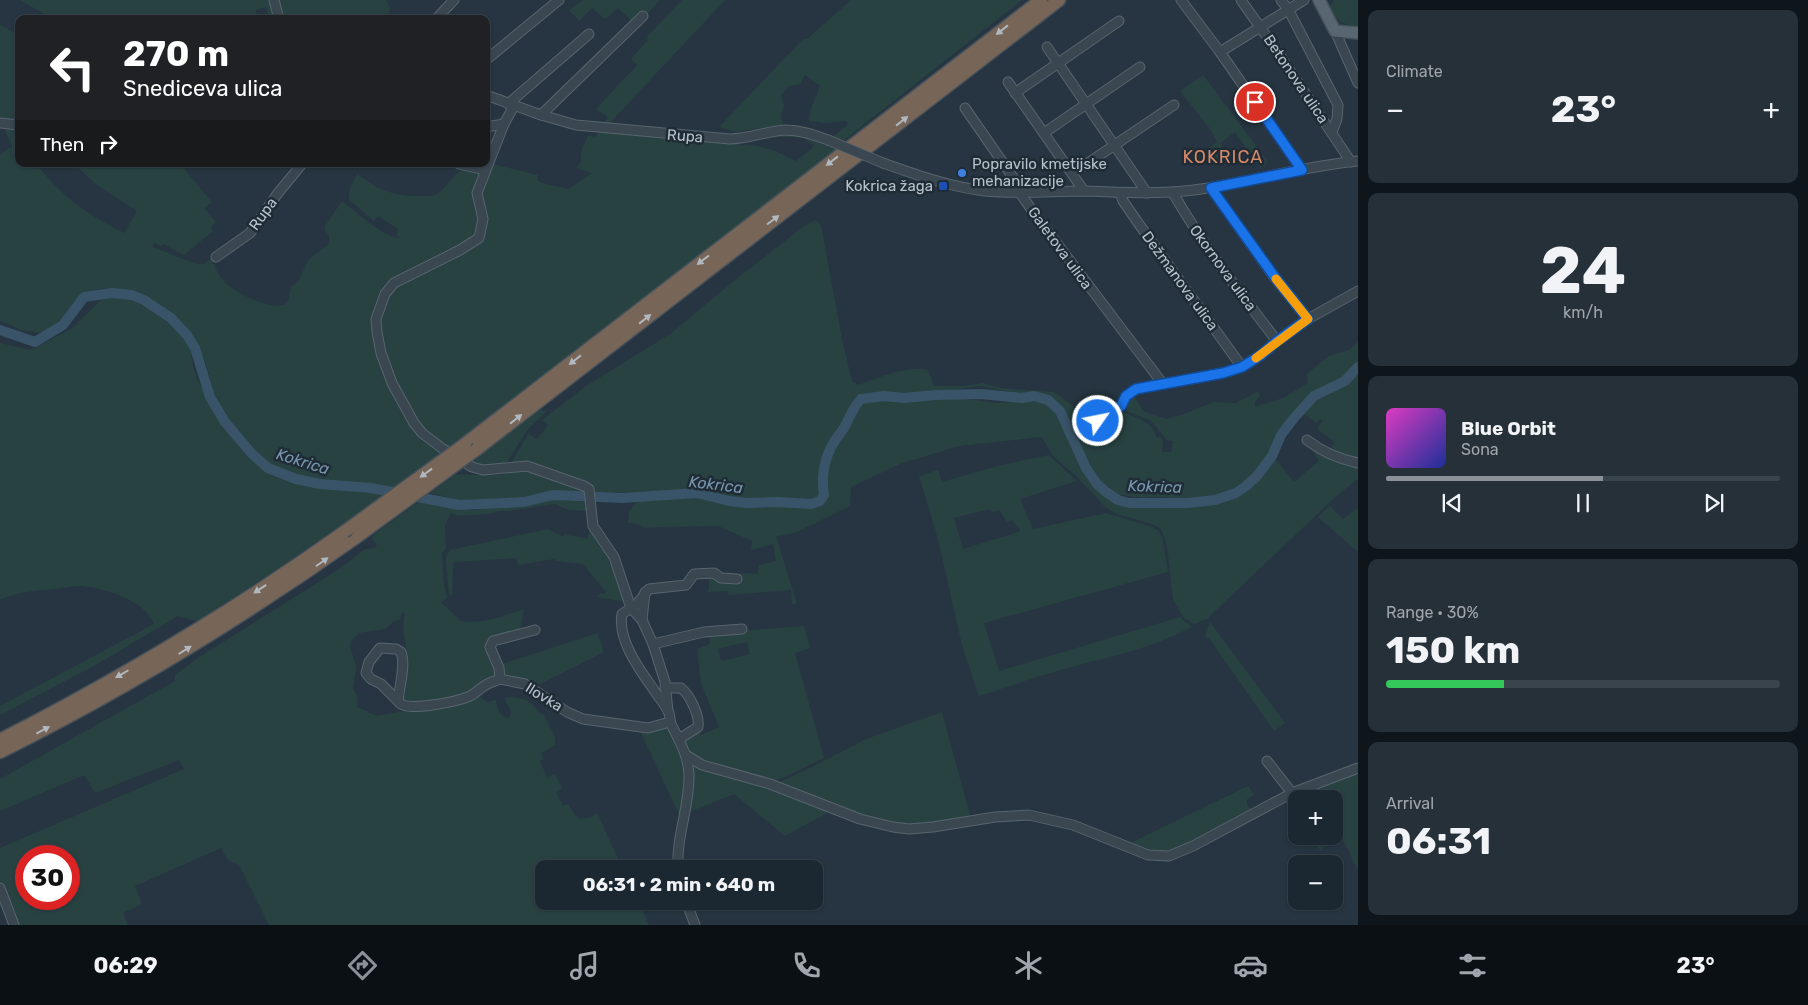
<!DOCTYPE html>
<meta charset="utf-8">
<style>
body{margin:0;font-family:Rubik,sans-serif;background:#253039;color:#f1f3f6;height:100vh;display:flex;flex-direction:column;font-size:19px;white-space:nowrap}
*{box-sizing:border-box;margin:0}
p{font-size:16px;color:#a0a6ab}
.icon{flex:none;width:28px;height:28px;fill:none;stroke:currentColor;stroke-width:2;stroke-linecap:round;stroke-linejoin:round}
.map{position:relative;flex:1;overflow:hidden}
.sheet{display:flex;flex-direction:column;gap:10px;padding:10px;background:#0f161b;width:450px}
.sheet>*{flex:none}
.guide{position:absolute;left:15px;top:15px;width:475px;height:152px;border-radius:10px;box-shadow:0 1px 4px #0004,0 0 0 1px #3a444d;background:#202124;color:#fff;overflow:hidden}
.fabs{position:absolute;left:1288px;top:790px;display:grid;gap:10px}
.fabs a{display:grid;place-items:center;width:55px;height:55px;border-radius:10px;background:#1c2831;box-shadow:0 1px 4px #0004,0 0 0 1px #3a444d;font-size:25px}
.speed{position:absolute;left:15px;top:845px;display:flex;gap:10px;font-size:25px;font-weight:700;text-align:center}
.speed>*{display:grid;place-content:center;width:65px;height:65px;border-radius:50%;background:#1c2831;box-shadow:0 1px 4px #0004,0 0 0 1px #3a444d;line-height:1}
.speed .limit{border:8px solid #d22;background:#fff;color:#111}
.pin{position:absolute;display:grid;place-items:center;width:42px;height:42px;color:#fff;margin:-21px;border:2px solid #fff;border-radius:50%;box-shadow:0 1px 5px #0007}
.me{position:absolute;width:55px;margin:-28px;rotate:57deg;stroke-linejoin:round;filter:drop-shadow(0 0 4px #0008)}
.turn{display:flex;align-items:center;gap:18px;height:105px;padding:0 25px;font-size:22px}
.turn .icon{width:65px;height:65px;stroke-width:2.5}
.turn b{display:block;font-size:35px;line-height:42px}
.then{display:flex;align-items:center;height:48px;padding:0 25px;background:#0003;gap:10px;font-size:19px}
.big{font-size:38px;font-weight:700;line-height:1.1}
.sheet .widget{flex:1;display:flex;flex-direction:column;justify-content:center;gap:8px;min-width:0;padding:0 18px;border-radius:10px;background:#253039}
.sheet .dial{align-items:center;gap:0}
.dial b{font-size:65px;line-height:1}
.song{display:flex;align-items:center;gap:15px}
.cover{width:60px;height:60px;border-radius:8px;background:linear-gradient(135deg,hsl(310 70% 55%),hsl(230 70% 35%))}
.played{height:5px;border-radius:2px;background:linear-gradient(90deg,#8c9099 55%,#3a444d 55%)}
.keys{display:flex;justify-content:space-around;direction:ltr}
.heat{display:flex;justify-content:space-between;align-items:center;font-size:28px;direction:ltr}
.charge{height:8px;border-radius:4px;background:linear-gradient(90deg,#34c759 30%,#3a444d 0)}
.trip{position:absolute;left:535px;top:860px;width:288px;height:50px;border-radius:10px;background:#1c2831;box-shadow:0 1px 4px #0004,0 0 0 1px #3a444d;font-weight:700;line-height:50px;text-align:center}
.menu{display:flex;height:80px;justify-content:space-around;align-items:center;background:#0b1014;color:#a0a6ab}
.menu .icon{width:35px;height:35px}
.menu .current{color:#8c9099}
.menu b{font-size:22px;color:#f1f3f6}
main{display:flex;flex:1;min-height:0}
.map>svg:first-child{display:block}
</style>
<main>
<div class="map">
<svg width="1358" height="925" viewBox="0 0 1358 925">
<rect width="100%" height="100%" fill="#263541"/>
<g fill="#284242" fill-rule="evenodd">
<path d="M 20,0 L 270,0 L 276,19 L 269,19 L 266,7 L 256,10 L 257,19 L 53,19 Z"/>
<path d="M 277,0 L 386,0 L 390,8 L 387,19 L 282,19 Z"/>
<path d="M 583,0 L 660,0 L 646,15 L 633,22 L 618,8 L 605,19 L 592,8 L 579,21 L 569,10 Z"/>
<path d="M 682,0 L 725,0 L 607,126 L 602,125 L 608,117 L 596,109 L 637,65 L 631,59 L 648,40 L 647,37 Z"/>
<path d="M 851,0 L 1022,0 L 843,141 L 833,137 L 848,124 L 846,121 L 824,123 L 809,121 L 810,111 L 820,86 L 805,75 L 800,84 L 789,86 L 781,95 L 784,106 L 781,116 L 783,123 L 781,125 L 735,132 L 719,127 L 803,39 L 807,39 Z"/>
<path d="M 1334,0 L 1358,0 L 1358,27 C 1344,25 1335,20 1330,7 Z"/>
<path d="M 0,25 L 19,35 L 19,123 L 0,121 Z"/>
<path d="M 1203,75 L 1268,162 L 1260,168 L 1235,132 L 1220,143 L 1230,159 L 1220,165 L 1209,148 L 1217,142 L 1210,129 L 1180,91 Z"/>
<path d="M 8,126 L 19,127 L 19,131 L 14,130 L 13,132 L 19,140 L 19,164 L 36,164 C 64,198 85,213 124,233 L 137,211 L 97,185 L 74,164 L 189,164 L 184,169 L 212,202 L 204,208 L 216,222 L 210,228 L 213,231 L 184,255 L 163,244 L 162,246 L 154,243 L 152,247 L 197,264 L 204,264 L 210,259 C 216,265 216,273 222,279 C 232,291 270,312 285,304 C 290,301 289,292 292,286 L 297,283 L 309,259 L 329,244 L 329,235 L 325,231 L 325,226 L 342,201 C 355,211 386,239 400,238 L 396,235 L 399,230 L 378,216 L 374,221 L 349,200 L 349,191 L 357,174 C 380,191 393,196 422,196 C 427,196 432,197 437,194 C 449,186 458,167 473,164 C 476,163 481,164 484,164 L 481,178 L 484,180 L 487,178 L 492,164 L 538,175 L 537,180 L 542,183 L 568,189 L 592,173 L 576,168 L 581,162 L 581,151 L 588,135 L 595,137 L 599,131 L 757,146 L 773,150 L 796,161 L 810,150 L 814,145 L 802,137 L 776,137 L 775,135 C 799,131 817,141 838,149 L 514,399 L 446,449 C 437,441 425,433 417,423 C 400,400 383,359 379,330 C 378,320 381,309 385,300 C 388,293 392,286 399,283 L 397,280 L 392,281 C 383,291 376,305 374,319 C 370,349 399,409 418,432 C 425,440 434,446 442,452 L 392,489 C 375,486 359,485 342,485 C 322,485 279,473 264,462 C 250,443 231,429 220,408 C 212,392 210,372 202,354 C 183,312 133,275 85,293 C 74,297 70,311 62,319 C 57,324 51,328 44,333 L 19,330 L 18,328 L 0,321 L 0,155 L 12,146 L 4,128 Z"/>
<path d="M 816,220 L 821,225 L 842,339 L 852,381 L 858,385 C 876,378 910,365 928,370 L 934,386 L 964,386 L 983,383 L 1001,388 L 1054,392 L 1076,408 C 1076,414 1074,423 1076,429 C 1081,444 1106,430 1117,427 L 1119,424 L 1120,410 C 1137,420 1150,418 1157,438 L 1160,436 L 1163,441 L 1162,452 L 1171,452 L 1173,441 L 1167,440 L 1151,421 L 1127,411 L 1126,408 L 1131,397 L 1134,395 L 1143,411 L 1166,419 L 1184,414 L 1213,402 L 1236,403 L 1258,391 L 1260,396 L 1255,402 L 1255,407 L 1283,398 L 1308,383 L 1307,374 C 1314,369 1322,359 1330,356 C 1344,350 1347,355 1358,341 L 1358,364 L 1343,380 L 1337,384 L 1314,393 L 1303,403 L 1282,429 L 1268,458 L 1247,481 L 1239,488 L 1228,494 L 1205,499 L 1179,499 L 1154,497 L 1143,498 L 1115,494 L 1091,473 L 1061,407 L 1051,397 L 1031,393 L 1014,393 L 981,386 L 935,392 L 925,395 L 904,396 L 884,394 L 862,396 L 855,400 L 849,409 L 840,429 L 831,441 L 825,456 L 821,472 L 822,494 L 819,497 L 811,502 L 760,498 L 737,499 L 694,489 L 639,493 L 561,491 L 548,492 L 527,497 L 472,500 L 458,500 L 431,493 L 455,475 L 502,475 L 506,472 L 528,434 L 537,439 L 548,425 L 542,420 L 586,386 L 670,334 L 730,284 L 804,226 Z"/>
<path d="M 114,297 C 120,297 127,298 133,299 C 149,304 174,323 185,337 C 192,347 191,358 194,369 C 202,394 216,415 231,436 C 237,444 242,453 250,459 C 289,488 339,487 385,494 L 291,560 L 197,621 L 178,616 L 94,666 L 0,715 L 0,706 L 154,624 C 145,600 103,587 79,586 C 71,586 63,588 56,589 C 34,591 21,591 0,600 L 0,343 L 31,350 L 71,329 L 100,301 Z"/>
<path d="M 1358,371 L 1358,462 L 1328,452 L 1335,442 L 1317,429 L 1323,421 L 1320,419 L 1316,423 L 1303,413 L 1320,396 L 1345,383 Z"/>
<path d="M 884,398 L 909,402 L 959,398 L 996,403 L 1040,401 L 1051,406 L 1060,414 L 1072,440 L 1081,464 L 1094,486 L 1119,504 L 1169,506 L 1178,505 L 1210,504 L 1224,501 L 1247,488 L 1259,478 L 1274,457 L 1294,482 L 1319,461 L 1314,454 L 1318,452 L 1358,465 L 1358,479 L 1335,497 L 1208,618 L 1194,624 L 1184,618 L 1173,600 L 1167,546 L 1161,529 L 1152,524 L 1117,514 L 1105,507 L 1076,476 L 1053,456 L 1042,437 L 959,446 L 900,464 L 851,487 L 850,506 L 795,533 L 776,536 L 797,604 L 792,604 L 791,590 L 728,595 L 728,591 L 706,592 L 709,589 L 709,576 L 739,581 L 740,573 L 758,574 L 759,565 L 776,561 L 773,544 L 751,550 L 752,541 L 718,526 L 660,527 L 645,528 L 638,524 L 628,523 L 629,511 L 638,501 L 697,496 L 728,505 L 764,508 L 780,505 L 805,508 L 815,506 L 823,502 L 826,497 L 826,467 L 829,458 L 852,421 L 854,411 L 862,401 Z"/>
<path d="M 542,410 L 547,411 L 528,429 L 507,462 L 491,468 L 470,464 L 535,413 Z"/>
<path d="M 1049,455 L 1077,481 L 1020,499 L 1033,529 L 1106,513 L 1152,527 L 1159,531 L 1163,540 L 1168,572 L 984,623 L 999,671 L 1180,617 L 1192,627 C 1148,650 1111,656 1064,669 C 1035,677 1007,687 979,696 L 962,645 L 938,539 L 919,476 L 938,470 L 942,482 L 997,466 ZM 990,509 L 992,512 L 999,510 L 1007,522 L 1012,520 L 1020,529 L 1019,532 L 963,549 L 954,518 Z"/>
<path d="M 549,499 L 589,502 L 589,511 L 568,510 L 555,504 L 509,511 L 499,511 L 489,514 L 459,516 L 451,513 L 445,525 L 446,547 L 442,553 L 444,584 L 447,598 L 441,602 L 461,621 C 484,624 502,616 524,609 L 520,630 L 486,642 L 497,669 L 496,676 L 475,692 L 412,705 L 402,699 C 404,684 409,668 407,652 C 405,638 401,628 405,614 L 403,612 L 399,620 L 394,621 L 385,629 L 359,633 L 351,641 L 350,646 L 356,666 L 353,689 L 358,697 L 357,707 L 377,716 L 404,711 L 406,709 L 477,694 L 487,702 L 496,700 C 496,707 501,718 508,718 L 511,715 C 512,708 505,704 505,698 C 511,696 524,698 529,702 C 536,706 535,712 544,715 L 555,737 L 555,745 L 541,753 L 544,759 L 540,761 L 547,777 L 555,774 L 562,788 L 556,792 L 563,806 L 568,804 L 574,814 L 580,819 L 591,817 L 597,813 L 623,869 L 544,869 L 544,901 L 638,901 L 649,925 L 269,925 L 239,865 L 228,860 L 221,848 L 135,886 L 142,904 L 123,913 L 128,925 L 15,925 L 0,885 L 0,848 L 184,769 L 179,760 L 95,793 L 85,776 L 82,776 L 0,811 L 0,779 L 175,681 L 175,675 L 199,657 L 339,569 L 365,549 L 375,548 L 377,544 L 373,541 L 372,536 L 420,501 L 455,509 L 476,510 L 496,506 L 525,505 ZM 26,856 L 69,856 L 69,899 L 26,899 Z"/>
<path d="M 1330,506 L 1343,519 L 1358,508 L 1358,552 L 1318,517 Z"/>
<path d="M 548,529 L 564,537 L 564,534 L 587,539 L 590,529 L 612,558 L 608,561 L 618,575 L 625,602 L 597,597 L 601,593 L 603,594 L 606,592 L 583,564 L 556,561 L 554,559 L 518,565 L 516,558 L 455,562 L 453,564 L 452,596 L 449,595 L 446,561 L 446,557 L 450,550 Z"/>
<path d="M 1210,622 L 1285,723 L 1274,731 L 1209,638 L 1205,637 Z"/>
<path d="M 804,626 L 810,648 L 795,653 L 824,758 L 785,777 L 771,782 L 703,763 L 689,753 L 682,742 L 697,728 L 701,735 L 719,727 L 701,684 L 697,649 L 710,644 L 708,633 ZM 747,642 L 750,654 L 721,661 L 718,649 Z"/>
<path d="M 598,633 L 604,652 L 534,687 L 507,678 L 502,674 L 502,664 Z"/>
<path d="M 942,712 L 971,819 L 909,826 L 875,821 L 775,784 L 804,771 L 866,739 Z"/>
<path d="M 664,727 L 669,728 L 682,752 L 687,777 L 682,821 L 639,729 Z"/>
<path d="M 689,763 L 753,780 L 831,811 L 785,836 L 734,794 L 687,813 Z"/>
<path d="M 1358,770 L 1358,871 L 1346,845 L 1338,837 L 1320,850 L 1310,836 L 1334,836 L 1334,799 L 1296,799 L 1296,807 C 1295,801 1296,798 1299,794 Z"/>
<path d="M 1248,786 L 1254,795 L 1247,799 L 1247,804 L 1252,812 L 1169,853 L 1157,853 L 1126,845 Z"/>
</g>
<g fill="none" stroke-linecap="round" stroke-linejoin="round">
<path stroke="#395468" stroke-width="10" d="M 0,330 L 35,342 L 63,325 L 84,297 L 112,293 L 132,295 L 144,300 L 171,318 L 187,335 L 195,348 L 210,397 L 225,422 L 251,453 L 268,468 L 296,479 L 320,484 L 371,488 L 459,505 L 524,502 L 553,495 L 623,498 L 697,493 L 729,501 L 747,503 L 778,502 L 811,504 L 820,501 L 824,495 C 821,478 824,458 834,442 C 837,437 842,432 845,426 C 851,415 852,409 861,399 L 884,396 L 904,398 L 936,395 L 981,394 L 1022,398 L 1034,396 L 1048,400 L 1060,411 L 1086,468 L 1097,484 L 1106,492 L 1118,500 L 1129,503 L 1188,503 L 1215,500 L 1236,493 L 1246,486 L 1257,476 L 1272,456 L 1281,435 L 1294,418 L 1314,396 L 1345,381 L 1358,367"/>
<g stroke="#58646e" stroke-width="11">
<g id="minor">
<path d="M 274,0 L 279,19"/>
<path d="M 1181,0 L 1220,52 L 1302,170"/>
<path d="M 1241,0 L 1281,57 L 1351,162"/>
<path d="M 1281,0 L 1288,9 L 1338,105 L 1337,119 L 1332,132"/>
<path d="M 436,19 L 454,0"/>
<path d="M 1335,31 L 1358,83"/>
<path d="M 1047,47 L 1147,193"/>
<path d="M 1220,52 L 1304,0"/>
<path d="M 486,60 L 559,0"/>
<path d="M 1008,82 L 1084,191"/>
<path d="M 1015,93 L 1119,21"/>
<path d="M 486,95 L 541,115 L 576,125 L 730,139 C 749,139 766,131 785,130 C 801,130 814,135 828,140"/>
<path d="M 508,104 L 589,34"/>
<path d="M 514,106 L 504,124 L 477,193 L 483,219 L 479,238 L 460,250 L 394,283 L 385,294 L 376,319 L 377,332 L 381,353 L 392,383 L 414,423 L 422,433 L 443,449 L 472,467 L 483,470 L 527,466 L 584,486 L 589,489 L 593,526 L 614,557 L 631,608 L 642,620 L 653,644 L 665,682 L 668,711"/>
<path d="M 965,108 L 1017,183 L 1020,193 L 1034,213 L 1163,384"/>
<path d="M 541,115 L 643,16"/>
<path d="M 0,123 L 19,125"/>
<path d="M 486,127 L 504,124"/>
<path d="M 1044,133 L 1140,67"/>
<path d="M 883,163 C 917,175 950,187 985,191 C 1018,194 1051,191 1084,191 C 1123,192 1162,195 1201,189 C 1254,181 1305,166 1358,161"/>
<path d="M 459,164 L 485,170"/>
<path d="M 1082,167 L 1174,105"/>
<path d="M 1211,188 L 1274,277 L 1308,319"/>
<path d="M 1120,193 L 1123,201 L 1141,227 L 1242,367"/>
<path d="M 1173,193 C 1203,245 1240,293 1277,341"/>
<path d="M 216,257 L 250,233 L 278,193 L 302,164"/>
<path d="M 1098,421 L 1121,406 L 1126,396 L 1136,389 L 1223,373 L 1242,367 L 1261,355 L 1277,341 L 1308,319 L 1358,291"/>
<path d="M 1307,440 C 1322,452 1339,459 1358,463"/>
<path d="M 642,620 L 645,592"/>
<path d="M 535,630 L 493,641 L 490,647 L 499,668 L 500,679 L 525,684 L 567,712 L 583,719 L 648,728 L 670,722"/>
<path d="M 653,644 L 704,632 L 742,629"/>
<path d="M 665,688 L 681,688 C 690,695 700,716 698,727 L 679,739"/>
<path d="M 399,702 L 381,684 L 371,679 L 366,673 L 369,662 L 380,648 L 396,649 L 401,652 C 407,668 396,696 399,702 C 405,713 459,701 470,696 C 476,693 480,688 486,685 C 490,682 496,681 500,679"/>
<path d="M 686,755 L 702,765 L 770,784 L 860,819 L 893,827 L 909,829 L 933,827 L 995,817 L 1029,815 L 1073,825 L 1148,855 L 1169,856 L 1193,846 L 1292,793 L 1358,768"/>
<path d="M 1267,761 L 1292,793"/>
<path d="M 678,869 C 676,836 690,806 689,774 C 688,755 679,740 671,724 C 670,720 670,716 669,713 C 666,706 660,699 656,693 C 642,673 617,641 622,614 L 637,604 L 649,589 L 686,585 L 694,574 L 714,573 L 721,578 L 737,579"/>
<path d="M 0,888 L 14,925"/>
<path d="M 686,901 L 695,925"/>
</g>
</g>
<g stroke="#44505a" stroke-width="14">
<path id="major" d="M 1319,0 L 1335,31 L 1358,33"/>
</g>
<g stroke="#45515b" stroke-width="15">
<g id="highway">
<path d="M 465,444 L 1041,0"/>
<path d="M 477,449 L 1059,0"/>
<path d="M 0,740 C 119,679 235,610 344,532"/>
<path d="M 0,752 C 125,690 244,617 358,536"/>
</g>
</g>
<use href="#minor" stroke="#3a4751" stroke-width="9"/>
<use href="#major" stroke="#586671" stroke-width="11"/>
<use href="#highway" stroke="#776657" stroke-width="12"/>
<g stroke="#58646e" stroke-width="11" stroke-linecap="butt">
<path id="minor-bridge" d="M 828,140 L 883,163"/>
</g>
<g stroke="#45515b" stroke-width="15" stroke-linecap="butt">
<g id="highway-bridge">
<path d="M 344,532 L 465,444"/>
<path d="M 358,536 L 477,449"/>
</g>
</g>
<use href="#minor-bridge" stroke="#3a4751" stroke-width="9"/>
<use href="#highway-bridge" stroke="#776657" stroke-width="12"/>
</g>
<defs><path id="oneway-solid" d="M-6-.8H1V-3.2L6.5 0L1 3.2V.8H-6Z" transform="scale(1.25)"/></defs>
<g fill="#b1b8bf">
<use href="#oneway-solid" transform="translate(1002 30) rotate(142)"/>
<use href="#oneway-solid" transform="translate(902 121) rotate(-38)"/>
<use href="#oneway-solid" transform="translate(832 161) rotate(142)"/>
<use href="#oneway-solid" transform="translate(773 220) rotate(-37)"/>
<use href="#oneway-solid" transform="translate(703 260) rotate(143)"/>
<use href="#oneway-solid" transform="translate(645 319) rotate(-38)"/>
<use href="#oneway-solid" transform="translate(575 360) rotate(142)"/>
<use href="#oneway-solid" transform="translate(516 419) rotate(-38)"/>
<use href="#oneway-solid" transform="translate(426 473) rotate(144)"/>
<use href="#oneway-solid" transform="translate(322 562) rotate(-35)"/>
<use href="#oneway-solid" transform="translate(260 589) rotate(147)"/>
<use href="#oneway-solid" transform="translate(185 650) rotate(-32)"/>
<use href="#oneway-solid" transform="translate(122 674) rotate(150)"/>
<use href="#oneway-solid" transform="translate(43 730) rotate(-28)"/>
</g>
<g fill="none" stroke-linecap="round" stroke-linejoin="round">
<g stroke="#114b97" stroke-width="12">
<path id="route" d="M 1098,421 L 1121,406 L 1126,396 L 1136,389 L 1223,373 L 1242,367 L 1261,355 L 1277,341 L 1308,319 L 1274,276 L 1211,188 L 1302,170 L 1255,102"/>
</g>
<use href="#route" stroke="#1a73e8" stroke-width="9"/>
<path stroke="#f59e0b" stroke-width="9" d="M 1256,358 L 1308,319 L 1276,279"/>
</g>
<circle fill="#3f7fe0" stroke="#1f2c36" stroke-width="2" cx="962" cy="173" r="5"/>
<rect fill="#1a4fb4" stroke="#1f2c36" stroke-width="2" x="938" y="181" width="10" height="10" rx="2.5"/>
<g text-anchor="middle" stroke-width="5" stroke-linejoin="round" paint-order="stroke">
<g font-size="15" fill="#b7c1cb" stroke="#1f2c36">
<text transform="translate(1296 79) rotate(56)" y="5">Betonova ulica</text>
<text transform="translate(685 136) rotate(5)" y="5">Rupa</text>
<text transform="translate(263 214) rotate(-54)" y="5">Rupa</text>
<text transform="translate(1060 248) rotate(54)" y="5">Galetova ulica</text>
<text transform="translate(1223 268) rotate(54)" y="5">Okornova ulica</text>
<text transform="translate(1180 281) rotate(54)" y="5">Dežmanova ulica</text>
<text transform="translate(544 697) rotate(32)" y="5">Ilovka</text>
</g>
<g font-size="15" fill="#b7c1cb" stroke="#1f2c36" text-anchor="start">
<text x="972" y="169">Popravilo kmetijske<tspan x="972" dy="17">mehanizacije</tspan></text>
<text x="933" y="191" text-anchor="end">Kokrica žaga</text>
</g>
<g font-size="16" font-style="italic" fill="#7796ae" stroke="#1f2c36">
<text transform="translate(303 461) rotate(17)" y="6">Kokrica</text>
<text transform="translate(716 484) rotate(7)" y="6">Kokrica</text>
<text transform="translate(1155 486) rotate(2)" y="6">Kokrica</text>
</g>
<g font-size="18" letter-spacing="1" fill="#d68867" stroke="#1f2c36">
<text x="1223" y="163">KOKRICA</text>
</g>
</g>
</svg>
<div class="fabs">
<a>+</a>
<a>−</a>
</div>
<div class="speed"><div class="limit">30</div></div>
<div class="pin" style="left:1255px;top:102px;background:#d93025"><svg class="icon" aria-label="arrive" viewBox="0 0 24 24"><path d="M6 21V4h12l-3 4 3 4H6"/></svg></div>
<svg class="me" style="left:1098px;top:421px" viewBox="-20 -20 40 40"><circle r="17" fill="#1a73e8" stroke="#fff" stroke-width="3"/><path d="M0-11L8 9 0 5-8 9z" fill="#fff"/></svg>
<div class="trip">06:31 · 2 min · 640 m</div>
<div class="guide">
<div class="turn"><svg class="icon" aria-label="left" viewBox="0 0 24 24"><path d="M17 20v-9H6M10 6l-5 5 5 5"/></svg><div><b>270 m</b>Snediceva ulica</div></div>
<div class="then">Then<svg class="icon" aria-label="right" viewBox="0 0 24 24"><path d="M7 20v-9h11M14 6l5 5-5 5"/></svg></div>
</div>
</div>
<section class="sheet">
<div class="widget"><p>Climate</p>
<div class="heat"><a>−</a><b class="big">23°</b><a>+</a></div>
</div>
<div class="widget dial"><b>24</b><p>km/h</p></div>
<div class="widget">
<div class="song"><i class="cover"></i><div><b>Blue Orbit</b><p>Sona</p></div></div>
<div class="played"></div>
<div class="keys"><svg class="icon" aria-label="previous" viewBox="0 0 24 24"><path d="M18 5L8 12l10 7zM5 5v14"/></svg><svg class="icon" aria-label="pause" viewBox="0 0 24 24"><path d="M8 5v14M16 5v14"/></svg><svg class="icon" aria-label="next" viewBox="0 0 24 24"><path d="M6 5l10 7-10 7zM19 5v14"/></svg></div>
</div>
<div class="widget"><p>Range · 30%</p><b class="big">150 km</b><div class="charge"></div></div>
<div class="widget"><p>Arrival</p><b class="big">06:31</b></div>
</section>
</main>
<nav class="menu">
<b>06:29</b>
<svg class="icon current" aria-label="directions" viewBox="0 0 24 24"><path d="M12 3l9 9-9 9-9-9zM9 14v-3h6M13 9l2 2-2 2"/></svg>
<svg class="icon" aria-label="music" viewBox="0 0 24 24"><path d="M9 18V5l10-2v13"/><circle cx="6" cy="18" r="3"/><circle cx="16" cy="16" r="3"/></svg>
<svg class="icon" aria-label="phone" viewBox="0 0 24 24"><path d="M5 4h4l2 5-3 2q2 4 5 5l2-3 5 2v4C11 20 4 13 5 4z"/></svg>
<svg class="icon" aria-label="climate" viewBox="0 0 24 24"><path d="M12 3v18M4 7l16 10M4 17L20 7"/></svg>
<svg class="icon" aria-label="car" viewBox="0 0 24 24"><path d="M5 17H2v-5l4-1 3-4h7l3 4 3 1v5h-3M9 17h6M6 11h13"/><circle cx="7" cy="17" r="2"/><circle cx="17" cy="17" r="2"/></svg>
<svg class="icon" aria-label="filters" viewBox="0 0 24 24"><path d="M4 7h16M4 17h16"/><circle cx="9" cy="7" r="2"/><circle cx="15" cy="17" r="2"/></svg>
<b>23°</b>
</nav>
